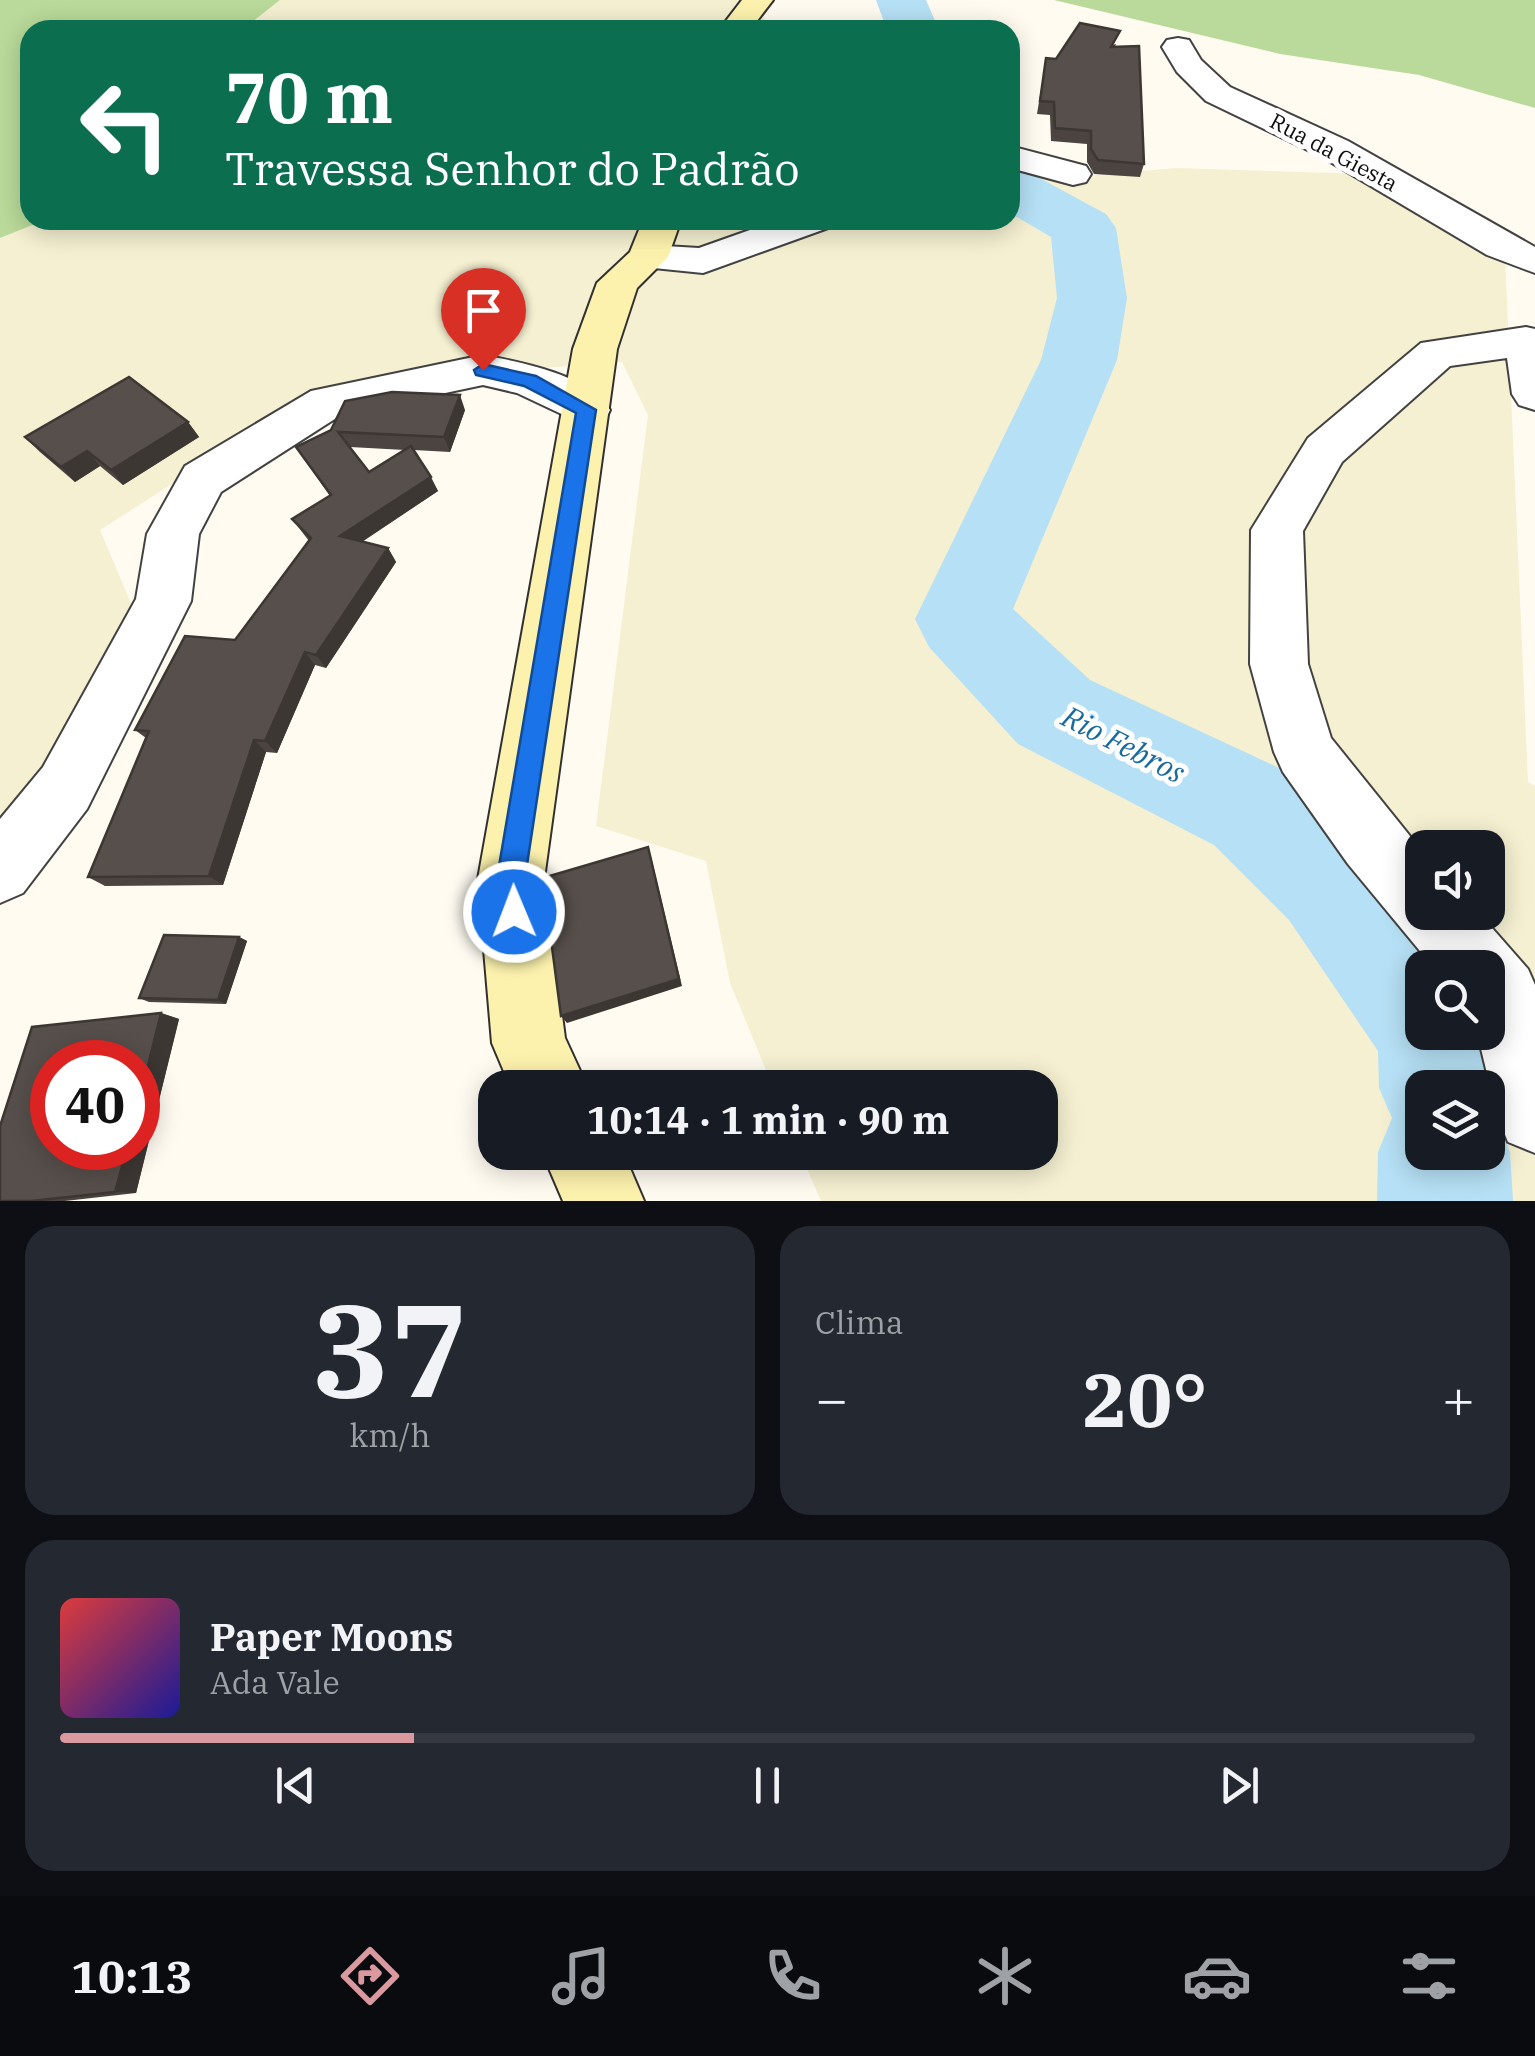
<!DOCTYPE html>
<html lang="pt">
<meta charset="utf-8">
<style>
body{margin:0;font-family:"IBM Plex Serif",serif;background:#242831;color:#f1f3f6;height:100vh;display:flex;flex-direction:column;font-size:38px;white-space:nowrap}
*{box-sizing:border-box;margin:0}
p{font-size:32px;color:#9ea1a6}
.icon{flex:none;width:55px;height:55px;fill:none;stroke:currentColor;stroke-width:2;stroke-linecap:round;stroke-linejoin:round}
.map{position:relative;height:1201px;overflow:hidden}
.details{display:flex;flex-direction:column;gap:25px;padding:25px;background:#0d0f14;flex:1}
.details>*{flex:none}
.banner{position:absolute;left:20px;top:20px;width:1000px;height:210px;border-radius:30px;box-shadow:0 5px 25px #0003;background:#0b6e4f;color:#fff;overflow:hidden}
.controls{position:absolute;left:1405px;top:830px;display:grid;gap:20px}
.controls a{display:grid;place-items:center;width:100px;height:100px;border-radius:20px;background:#171b24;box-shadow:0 5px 25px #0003;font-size:50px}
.speed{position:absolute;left:30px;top:1040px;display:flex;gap:20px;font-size:50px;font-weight:700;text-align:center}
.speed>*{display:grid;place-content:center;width:130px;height:130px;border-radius:50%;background:#171b24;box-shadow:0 5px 25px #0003;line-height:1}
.speed .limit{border:15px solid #d22;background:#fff;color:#111}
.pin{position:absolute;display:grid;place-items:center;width:85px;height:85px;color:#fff;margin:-102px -42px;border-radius:50% 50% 50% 0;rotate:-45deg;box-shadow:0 0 10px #0007}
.pin .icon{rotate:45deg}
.me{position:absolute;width:110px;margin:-55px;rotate:359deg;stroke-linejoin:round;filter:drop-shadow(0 0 8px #0008)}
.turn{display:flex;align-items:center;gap:35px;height:210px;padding:0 40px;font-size:45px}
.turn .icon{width:130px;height:130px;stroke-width:2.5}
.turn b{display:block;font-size:70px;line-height:85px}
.big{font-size:75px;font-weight:800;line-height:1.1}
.details .card{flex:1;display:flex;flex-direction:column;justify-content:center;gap:15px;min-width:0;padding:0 35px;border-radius:30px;background:#242831}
.details .dial{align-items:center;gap:0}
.dial b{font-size:130px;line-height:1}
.song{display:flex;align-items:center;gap:30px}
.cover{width:120px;height:120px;border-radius:15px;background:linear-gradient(135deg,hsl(0 70% 55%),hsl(240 70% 35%))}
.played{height:10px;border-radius:5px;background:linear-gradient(90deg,#da989f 25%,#363941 25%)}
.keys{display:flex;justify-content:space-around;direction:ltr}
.heat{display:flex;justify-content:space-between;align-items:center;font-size:55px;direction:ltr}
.details .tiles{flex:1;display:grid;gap:25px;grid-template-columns:1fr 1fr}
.card:last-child{grid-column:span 2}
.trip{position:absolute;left:478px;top:1070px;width:580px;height:100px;border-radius:30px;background:#171b24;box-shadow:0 5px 25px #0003;font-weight:800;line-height:100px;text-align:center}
.tab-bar{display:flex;height:160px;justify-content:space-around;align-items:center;background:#090b0e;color:#9ea1a6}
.tab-bar .icon{width:70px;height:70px}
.tab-bar .on{color:#da989f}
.tab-bar b{font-size:45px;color:#f1f3f6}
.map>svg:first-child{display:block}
</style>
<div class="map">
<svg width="1535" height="1201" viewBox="0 0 1535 1201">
<rect width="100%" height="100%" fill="#fffbf1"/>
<g fill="#f5f0d1" fill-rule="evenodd">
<path d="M 280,0 L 776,0 L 763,16 L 772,30 L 242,30 Z"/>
<path d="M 1176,168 L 1363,174 L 1505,257 L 1528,782 L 1535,786 L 1535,1201 L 821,1201 L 800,1153 L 1040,1152 L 1040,1088 L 773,1087 L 730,983 L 706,861 L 596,826 L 648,415 L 622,362 L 416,378 L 291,408 L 100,530 L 141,627 L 0,832 L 0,238 L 45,220 L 1010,220 L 1010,175 L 1060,178 ZM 1422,848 L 1488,848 L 1488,912 L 1422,912 ZM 1422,968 L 1488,968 L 1488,1032 L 1422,1032 ZM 1422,1088 L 1488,1088 L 1488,1152 L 1422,1152 Z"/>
</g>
<g fill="#b9da9a">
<path d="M 0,0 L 280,0 L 242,30 L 30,30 L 30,220 L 45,220 L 0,238 Z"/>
<path d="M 1054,0 L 1535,0 L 1535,108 L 1419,75 L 1280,54 Z"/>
</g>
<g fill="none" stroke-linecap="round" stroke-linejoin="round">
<g fill="#b6e0f5" fill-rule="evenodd">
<path d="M 876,0 L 926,0 L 939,30 L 887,30 Z"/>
<path d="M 1010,168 L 1032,174 L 1106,214 L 1116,228 L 1127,298 L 1117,360 L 1013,609 L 1090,680 L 1290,773 L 1369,840 L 1466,968 L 1422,968 L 1422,1032 L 1488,1032 L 1488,1000 C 1504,1041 1512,1074 1495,1116 L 1510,1152 L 1513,1201 L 1377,1201 L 1378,1152 L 1392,1118 L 1379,1088 L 1378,1051 L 1289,920 L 1214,845 L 1018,744 L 929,647 L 915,619 L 1041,360 L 1057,298 L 1051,237 L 1010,213 ZM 1422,1088 L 1488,1088 L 1488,1152 L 1422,1152 Z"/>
</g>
<g stroke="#424242" stroke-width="4">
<g id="street">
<path d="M 1178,38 L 1189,40 L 1201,60 L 1230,87 L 1348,141 L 1535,247 L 1535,273 L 1487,255 L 1322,157 L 1206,101 L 1177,72 L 1162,47 L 1167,40 Z"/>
<path d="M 1010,146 L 1086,166 L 1091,174 L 1086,182 L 1073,185 L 1010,168 Z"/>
<path d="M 778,220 L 833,220 L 828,228 L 703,273 L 634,266 L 628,257 L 634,248 L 648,245 L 699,248 Z"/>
<path d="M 1526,327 L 1535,329 L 1535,410 L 1519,405 L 1512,394 L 1507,358 L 1450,366 L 1342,462 L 1303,531 L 1308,664 L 1331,738 L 1422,851 L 1422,912 L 1478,912 L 1528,969 L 1535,985 L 1535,1153 L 1508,1142 L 1497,1115 L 1477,1032 L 1488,1032 L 1488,968 L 1434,968 L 1348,864 L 1283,772 L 1274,752 L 1250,664 L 1251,530 L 1308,438 L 1421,343 Z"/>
<path d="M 483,355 C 520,362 590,375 610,410 L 604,422 L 587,426 L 517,393 L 483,385 L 341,415 L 221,492 L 199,534 L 191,601 L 87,809 L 23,893 L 0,903 L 0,819 L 43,767 L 136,599 L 147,534 L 185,466 L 311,391 Z"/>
</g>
</g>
<g stroke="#313131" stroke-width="4">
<g id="secondary">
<path d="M 742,0 L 773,0 L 750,30 L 719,30 Z"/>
<path d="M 643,220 L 681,220 L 668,257 L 637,288 L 617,349 L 544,879 L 565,1038 L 588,1088 L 511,1088 L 492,1043 L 478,879 L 573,349 L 597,283 L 630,252 Z"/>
<path d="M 542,1152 L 623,1152 L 644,1201 L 563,1201 Z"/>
</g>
</g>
<use href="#street" fill="#fff" fill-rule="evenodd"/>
<use href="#secondary" fill="#fdf2ad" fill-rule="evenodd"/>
</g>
<g fill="#4b4440" fill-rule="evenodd">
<path d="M 1116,44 L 1115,47 L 1144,164 L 1140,177 L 1094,174 L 1087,162 L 1087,144 L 1051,141 L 1050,115 L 1037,114 L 1046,58 L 1056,59 Z"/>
<path d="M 465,410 L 450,452 L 414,450 L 438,491 L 362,542 L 388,548 L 396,562 L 326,668 L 315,665 L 277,753 L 266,752 L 223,885 L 105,886 L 88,877 L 146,738 L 135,730 L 235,640 L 309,541 L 292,519 L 330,496 L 296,447 L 331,430 ZM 350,447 L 405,450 L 369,472 Z"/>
<path d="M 188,422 L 199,437 L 123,485 L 100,466 L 75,482 L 40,452 L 25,437 Z"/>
<path d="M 239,937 L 247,941 L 226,1004 L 149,1002 L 139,998 Z"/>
<path d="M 161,1013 L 179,1019 L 136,1193 L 65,1201 L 0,1201 Z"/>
</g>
<g fill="#3d3734">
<path d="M 460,395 L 465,410 L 450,452 L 444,437 Z"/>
<path d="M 188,422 L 199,437 L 123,485 L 111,470 Z"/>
<path d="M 87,451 L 100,466 L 75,482 L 61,467 Z"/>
<path d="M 431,477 L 438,491 L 349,550 L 340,536 Z"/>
<path d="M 388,548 L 396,562 L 326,668 L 316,655 Z"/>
<path d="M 305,652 L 315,665 L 277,753 L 265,741 Z"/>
<path d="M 254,740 L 266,752 L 223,885 L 209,876 Z"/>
<path d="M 651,857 L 682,986 L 567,1023 L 561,1016 Z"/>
<path d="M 239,937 L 247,941 L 226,1004 L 218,1000 Z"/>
<path d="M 161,1013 L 179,1019 L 136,1193 L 115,1192 L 127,1148 L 138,1148 L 138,1106 Z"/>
</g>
<g fill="#574f4b" stroke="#3d3734" stroke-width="2.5">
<path d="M 1080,23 L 1120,31 L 1111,47 L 1139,46 L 1144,164 L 1098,160 L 1091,149 L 1091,131 L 1055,128 L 1054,102 L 1040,101 L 1046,58 L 1056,59 Z"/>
<path d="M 129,377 L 188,422 L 111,470 L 87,451 L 61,467 L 25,437 Z"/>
<path d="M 392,392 L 460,395 L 444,437 L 338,432 L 369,472 L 411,446 L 431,477 L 340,536 L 388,548 L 316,655 L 305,652 L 265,741 L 254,740 L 209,876 L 88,877 L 149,731 L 135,730 L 185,636 L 235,640 L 311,538 L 292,519 L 331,495 L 296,447 L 331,430 L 345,401 Z"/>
<path d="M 648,847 L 679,979 L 561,1016 L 543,878 Z"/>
<path d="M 164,935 L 239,937 L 218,1000 L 139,998 Z"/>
<path d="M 161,1013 L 138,1106 L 138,1062 L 52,1062 L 52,1148 L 127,1148 L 115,1192 L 31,1201 L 0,1201 L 0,1126 L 32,1027 Z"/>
</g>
<path fill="#1a73e8" stroke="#114b97" stroke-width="2.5" d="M 483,364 L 536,376 L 596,410 L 525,878 L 529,912 L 524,921 L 514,926 L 505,921 L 497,878 L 576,413 L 524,386 L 476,375 L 474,370 Z"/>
<g text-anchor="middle" stroke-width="10" stroke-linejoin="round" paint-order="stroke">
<g font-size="22" fill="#0f0f0f" stroke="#fff">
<text transform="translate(1334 152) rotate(28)" y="8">Rua da Giesta</text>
</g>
<g font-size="30" font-style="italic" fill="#196a9f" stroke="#fff">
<text transform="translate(1123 745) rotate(27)" y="10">Rio Febros</text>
</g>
</g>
</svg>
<div class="controls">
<a><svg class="icon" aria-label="sound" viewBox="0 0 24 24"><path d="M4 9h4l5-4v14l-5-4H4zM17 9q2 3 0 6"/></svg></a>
<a><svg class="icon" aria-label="search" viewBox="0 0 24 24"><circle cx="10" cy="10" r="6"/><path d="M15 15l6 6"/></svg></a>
<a><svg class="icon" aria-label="layers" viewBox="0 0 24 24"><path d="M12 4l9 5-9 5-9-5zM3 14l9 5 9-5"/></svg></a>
</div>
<div class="speed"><div class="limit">40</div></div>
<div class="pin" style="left:483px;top:370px;background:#d93025"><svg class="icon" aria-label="arrive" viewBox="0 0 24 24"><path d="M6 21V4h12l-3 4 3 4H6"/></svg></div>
<svg class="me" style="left:514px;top:912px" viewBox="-20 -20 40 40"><circle r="17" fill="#1a73e8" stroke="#fff" stroke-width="3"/><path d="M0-11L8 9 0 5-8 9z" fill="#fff"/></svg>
<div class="trip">10:14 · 1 min · 90 m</div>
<div class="banner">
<div class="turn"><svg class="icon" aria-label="left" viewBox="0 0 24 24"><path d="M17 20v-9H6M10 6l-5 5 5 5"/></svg><div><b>70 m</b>Travessa Senhor do Padrão</div></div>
</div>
</div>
<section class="details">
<div class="tiles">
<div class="card dial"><b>37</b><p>km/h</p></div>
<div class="card"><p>Clima</p>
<div class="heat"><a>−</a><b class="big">20°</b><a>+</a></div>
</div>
<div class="card">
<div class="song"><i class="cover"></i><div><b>Paper Moons</b><p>Ada Vale</p></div></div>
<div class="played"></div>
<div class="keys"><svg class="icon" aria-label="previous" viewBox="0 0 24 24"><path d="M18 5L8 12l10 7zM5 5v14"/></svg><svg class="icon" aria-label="pause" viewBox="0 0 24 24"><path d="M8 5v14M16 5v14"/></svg><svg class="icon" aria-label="next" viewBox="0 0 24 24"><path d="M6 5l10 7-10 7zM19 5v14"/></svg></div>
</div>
</div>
</section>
<nav class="tab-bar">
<b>10:13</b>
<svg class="icon on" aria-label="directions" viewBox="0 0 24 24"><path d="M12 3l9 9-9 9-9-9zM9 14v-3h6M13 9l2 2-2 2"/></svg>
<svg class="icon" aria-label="music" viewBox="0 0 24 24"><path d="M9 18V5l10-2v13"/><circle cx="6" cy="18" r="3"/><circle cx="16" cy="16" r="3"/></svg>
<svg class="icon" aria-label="phone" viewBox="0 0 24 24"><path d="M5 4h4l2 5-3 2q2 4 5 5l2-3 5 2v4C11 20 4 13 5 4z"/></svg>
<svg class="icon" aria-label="climate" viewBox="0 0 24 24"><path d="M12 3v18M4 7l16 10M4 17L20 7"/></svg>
<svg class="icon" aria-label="car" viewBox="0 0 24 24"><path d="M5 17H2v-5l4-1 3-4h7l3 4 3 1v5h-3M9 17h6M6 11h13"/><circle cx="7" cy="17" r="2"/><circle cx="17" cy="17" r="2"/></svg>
<svg class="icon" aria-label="filters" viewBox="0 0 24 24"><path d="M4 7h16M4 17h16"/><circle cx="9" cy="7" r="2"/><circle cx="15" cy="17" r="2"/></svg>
</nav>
